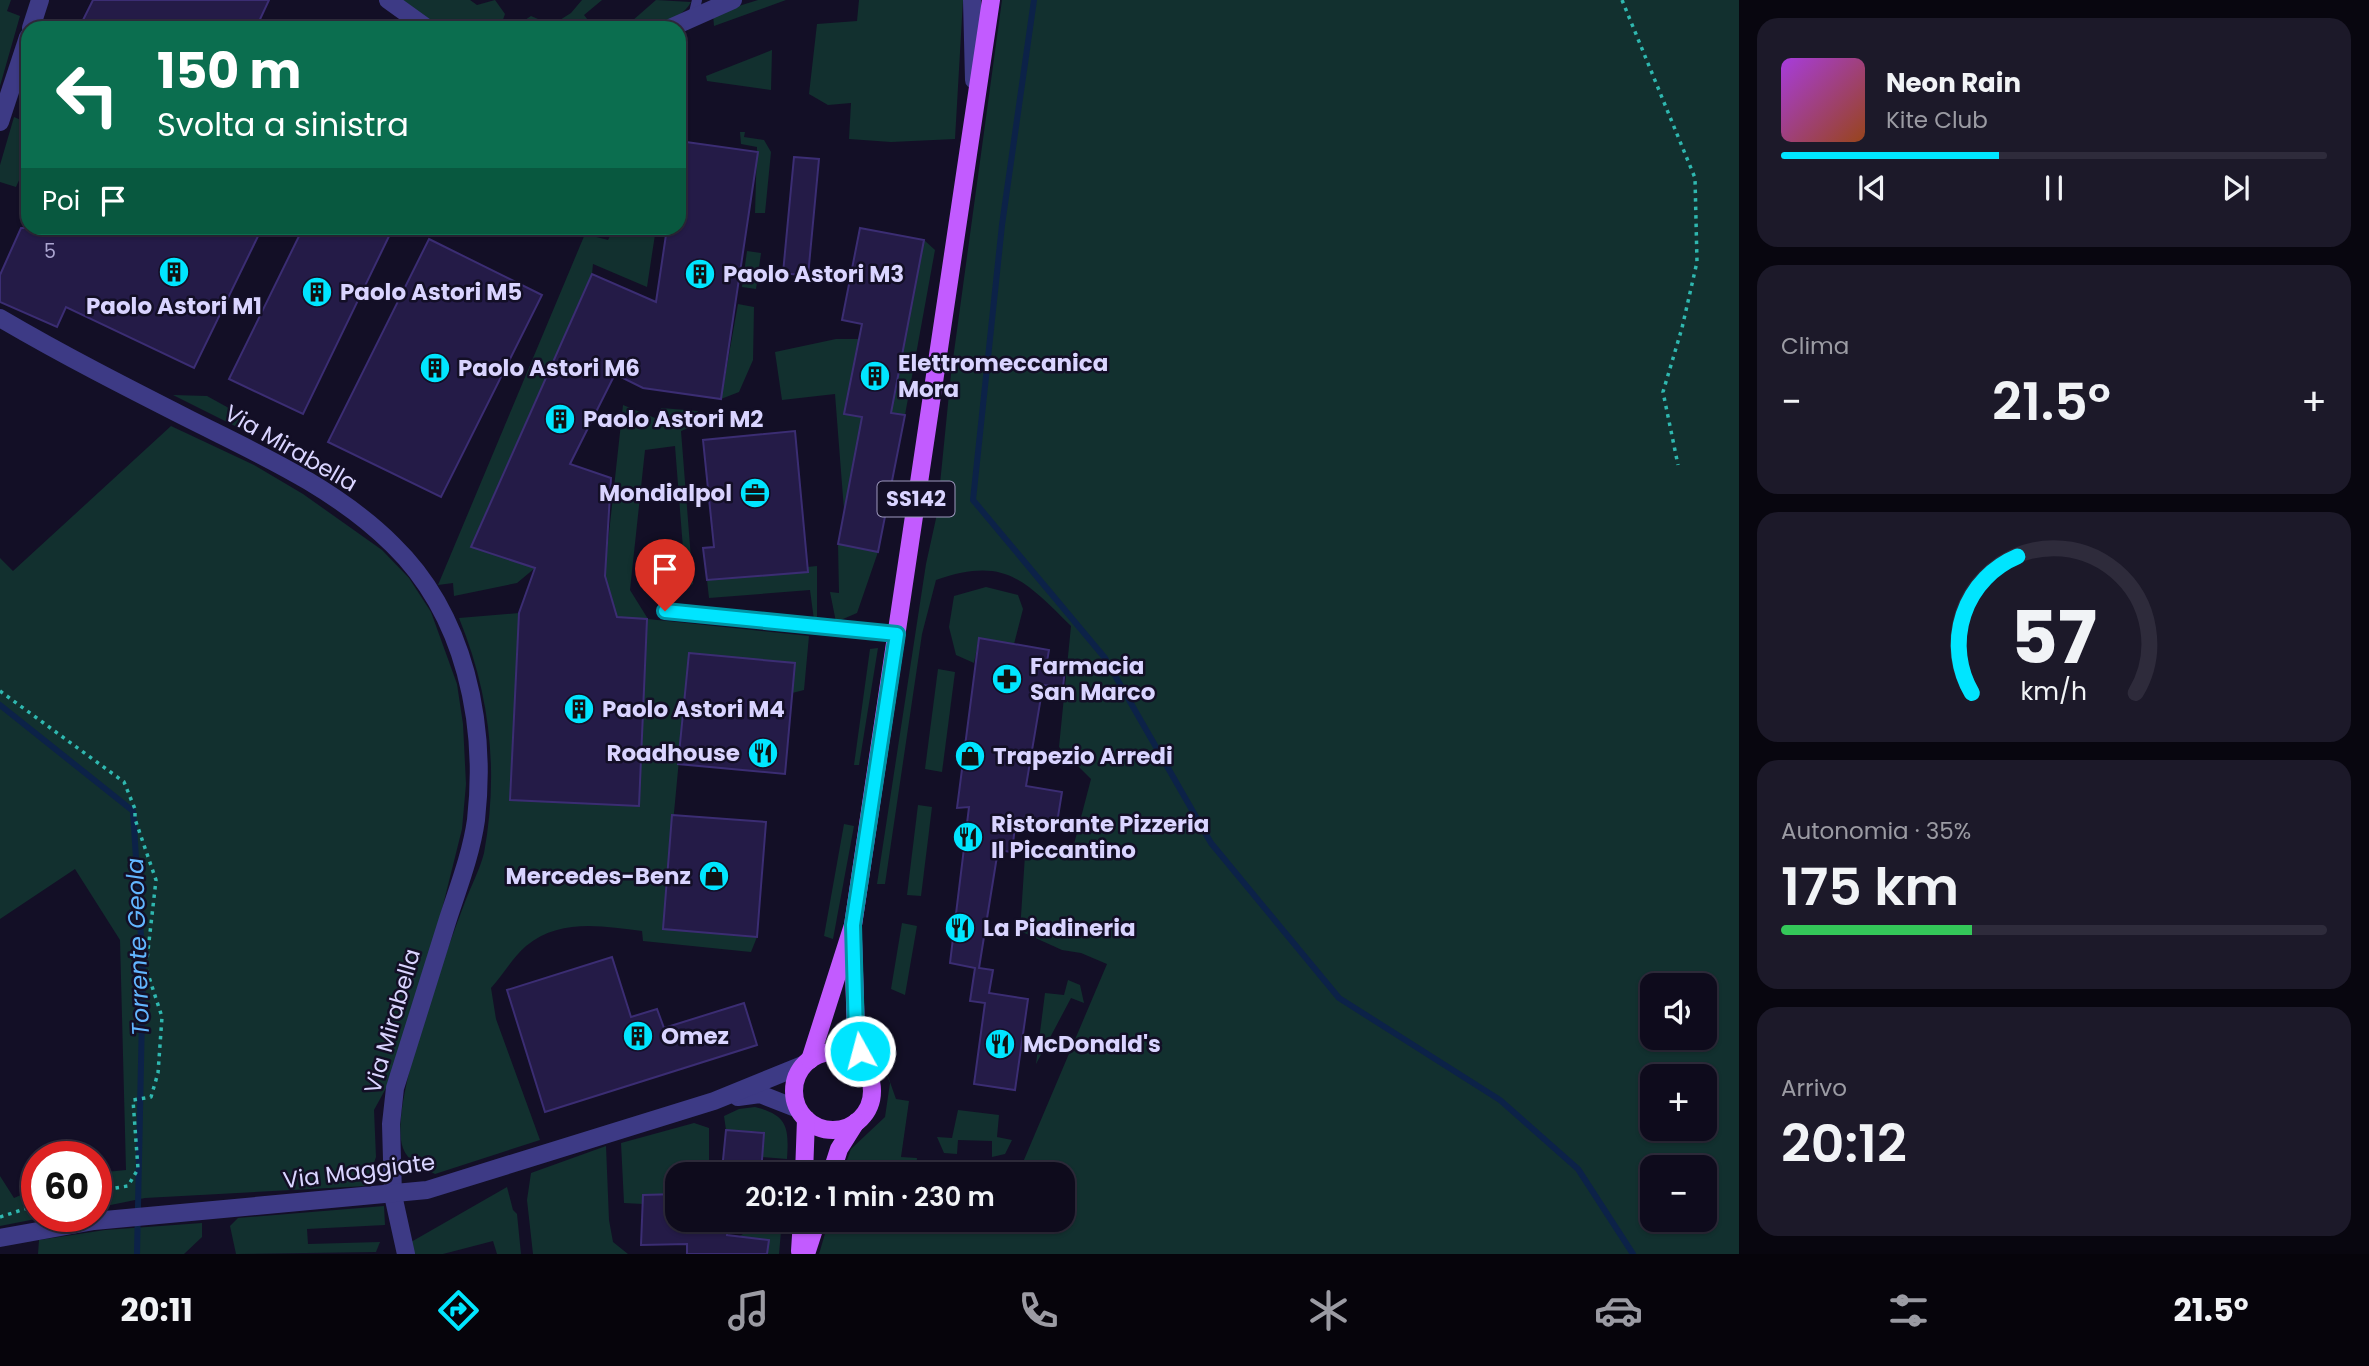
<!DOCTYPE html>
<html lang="it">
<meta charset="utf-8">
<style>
body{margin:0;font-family:Poppins,sans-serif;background:#1c1929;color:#f1f3f6;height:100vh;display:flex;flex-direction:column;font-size:26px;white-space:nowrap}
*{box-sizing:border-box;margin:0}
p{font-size:23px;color:#9b9ba3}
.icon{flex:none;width:38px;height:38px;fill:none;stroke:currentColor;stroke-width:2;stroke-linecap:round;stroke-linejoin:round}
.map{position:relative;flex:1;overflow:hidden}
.side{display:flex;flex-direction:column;gap:18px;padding:18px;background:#08060f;width:630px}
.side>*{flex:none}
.top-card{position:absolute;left:21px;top:21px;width:665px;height:214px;border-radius:21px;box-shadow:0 2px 5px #0004,0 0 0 2px #2e2b3b;background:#0b6e4f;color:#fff;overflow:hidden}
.buttons{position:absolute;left:1640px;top:973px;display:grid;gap:14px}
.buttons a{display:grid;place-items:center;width:77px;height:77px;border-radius:14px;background:#0e0b1c;box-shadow:0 2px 5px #0004,0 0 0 2px #2e2b3b;font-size:35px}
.speed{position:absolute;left:21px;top:1141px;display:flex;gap:14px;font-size:35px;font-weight:700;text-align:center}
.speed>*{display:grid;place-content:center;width:91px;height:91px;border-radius:50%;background:#0e0b1c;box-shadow:0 2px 5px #0004,0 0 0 2px #2e2b3b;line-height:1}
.speed .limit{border:10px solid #d22;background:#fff;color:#111}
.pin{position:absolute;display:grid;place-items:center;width:60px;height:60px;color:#fff;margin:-72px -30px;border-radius:50% 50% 50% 0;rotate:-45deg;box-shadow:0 0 7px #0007}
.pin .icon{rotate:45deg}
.me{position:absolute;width:77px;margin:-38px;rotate:353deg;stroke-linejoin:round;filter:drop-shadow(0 0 5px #0008)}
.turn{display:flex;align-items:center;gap:24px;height:147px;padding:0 21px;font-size:32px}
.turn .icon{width:91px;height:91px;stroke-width:2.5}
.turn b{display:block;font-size:49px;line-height:60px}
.then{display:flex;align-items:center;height:66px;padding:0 21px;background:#0003;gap:14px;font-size:26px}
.big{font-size:52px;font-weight:600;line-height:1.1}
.side .widget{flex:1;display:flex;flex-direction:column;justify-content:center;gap:10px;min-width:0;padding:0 24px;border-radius:21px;background:#1c1929}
.side .dial{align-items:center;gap:0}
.dial svg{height:182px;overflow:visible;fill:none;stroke:#2e2b3b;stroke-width:7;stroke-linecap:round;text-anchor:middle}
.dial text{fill:#f1f3f6;stroke:none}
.song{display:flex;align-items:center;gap:21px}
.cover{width:84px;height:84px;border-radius:10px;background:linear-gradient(135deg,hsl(280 70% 55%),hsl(20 70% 35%))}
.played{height:7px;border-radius:4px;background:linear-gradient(90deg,#00e5ff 40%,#2e2b3b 40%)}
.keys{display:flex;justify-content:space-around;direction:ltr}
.heat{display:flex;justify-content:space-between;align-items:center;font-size:38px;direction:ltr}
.charge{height:10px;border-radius:5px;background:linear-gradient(90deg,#34c759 35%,#2e2b3b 0)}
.trip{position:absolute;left:665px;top:1162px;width:410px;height:70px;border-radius:21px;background:#0e0b1c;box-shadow:0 2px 5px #0004,0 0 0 2px #2e2b3b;font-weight:600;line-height:70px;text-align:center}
.tab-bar{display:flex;height:112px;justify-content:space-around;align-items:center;background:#06040b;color:#9b9ba3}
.tab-bar .icon{width:49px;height:49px}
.tab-bar .current{color:#00e5ff}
.tab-bar b{font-size:32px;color:#f1f3f6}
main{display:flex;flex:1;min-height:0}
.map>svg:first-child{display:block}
</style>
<main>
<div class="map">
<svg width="1739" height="1254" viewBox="0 0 1739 1254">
<rect width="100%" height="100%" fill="#130f26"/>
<g fill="#12302f" fill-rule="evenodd">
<path d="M 0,0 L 11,0 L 7,11 L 20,16 L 0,86 Z"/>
<path d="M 401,0 L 470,0 L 477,5 L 495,0 L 505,14 L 500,28 L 437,28 Z"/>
<path d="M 582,0 L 602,0 L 584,15 L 594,28 L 513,28 L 531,16 L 552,25 L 571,13 Z"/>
<path d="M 656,0 L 691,2 C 679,24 646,28 624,28 Z"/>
<path d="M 758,0 L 786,0 L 714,26 L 713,14 Z"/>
<path d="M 859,0 L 963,0 L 955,139 L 891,142 L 849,139 L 851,103 L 828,105 L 809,94 L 817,24 L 857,21 Z"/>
<path d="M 1002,0 L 1739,0 L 1739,1254 L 819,1254 L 829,1220 L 1062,1220 L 1062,1174 L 1018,1174 L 1107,964 L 1081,953 L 1062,950 L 1020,931 L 1025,855 L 1073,848 L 1091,779 L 1059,747 L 1071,626 C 1024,580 1005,556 936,580 L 922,634 L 885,884 L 877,884 L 926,564 L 937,514 L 951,374 ZM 1652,985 L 1704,985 L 1704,1038 L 1652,1038 ZM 1652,1076 L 1704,1076 L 1704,1129 L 1652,1129 ZM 1652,1167 L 1704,1167 L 1704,1220 L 1652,1220 Z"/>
<path d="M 772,50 L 771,90 L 707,81 L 706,76 Z"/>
<path d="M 14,117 L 28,123 L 28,160 L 16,187 L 0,182 L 0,165 Z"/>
<path d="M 740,132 L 745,132 L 744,137 L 764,140 L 771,152 L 765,213 L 755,213 L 757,147 L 741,144 Z"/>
<path d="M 614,228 L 656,228 L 647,287 L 593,264 L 592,274 L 471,546 L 535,568 L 517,583 L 454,596 L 453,583 L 438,585 L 585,234 L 608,240 Z"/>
<path d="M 924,240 L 935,250 L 905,415 L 891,413 Z"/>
<path d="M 747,251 L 761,253 L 756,289 L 742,287 Z"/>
<path d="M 738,304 L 754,307 L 753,360 L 739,392 L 721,399 Z"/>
<path d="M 836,339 L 859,339 L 845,413 L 862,417 L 844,510 L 835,394 L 782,400 L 775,352 Z"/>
<path d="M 173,395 L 207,396 L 245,417 L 239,428 Z"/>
<path d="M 623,405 L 660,420 L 661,408 L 698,411 L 696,425 L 681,431 L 693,584 L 686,587 L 675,446 L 645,450 L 630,590 L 648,619 L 809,636 L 804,690 L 792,693 L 795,663 L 689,654 L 663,929 L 757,937 L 751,952 L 643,941 L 642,931 C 602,926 560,918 526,946 C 513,957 503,975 491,988 L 496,1019 L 540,1140 L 435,1174 C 423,1168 408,1162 403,1148 C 387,1108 448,947 465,902 C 471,886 480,869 484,853 C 499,772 490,694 459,618 L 519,613 L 602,597 Z"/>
<path d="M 171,426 L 254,465 L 303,494 L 382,550 L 409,578 L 431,612 L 457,684 L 463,724 L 466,784 L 462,829 L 407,1050 L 374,1110 L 376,1157 L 366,1186 L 145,1198 L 96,1208 L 96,1173 L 126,1170 L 120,940 L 75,869 L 0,919 L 0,558 L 13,571 Z"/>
<path d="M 838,544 L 878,552 L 857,613 L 836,622 L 830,592 L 839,593 Z"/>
<path d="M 817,566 L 817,618 L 814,620 L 810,590 L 709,598 L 707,580 L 807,572 L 807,567 Z"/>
<path d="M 986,587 L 1018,595 L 1023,609 L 1014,644 L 979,638 L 974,663 L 956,655 L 949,627 L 954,596 Z"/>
<path d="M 878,648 L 859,765 L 854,765 L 870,649 Z"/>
<path d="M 938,669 L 955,672 L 942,772 L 925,769 Z"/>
<path d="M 918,805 L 932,807 L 921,896 L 907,895 Z"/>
<path d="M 844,824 L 854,826 L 833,939 L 824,936 Z"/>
<path d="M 902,923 L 917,926 L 905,995 L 891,989 Z"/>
<path d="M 1068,980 L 1080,985 L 1084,1003 L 1071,998 L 1036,1064 L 1045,993 L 1064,995 Z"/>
<path d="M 867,1017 L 896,1099 L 909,1101 L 901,1157 L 917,1158 L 916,1169 L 1005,1174 L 842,1174 L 851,1149 L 885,1117 L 890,1083 L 872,1040 Z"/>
<path d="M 755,1107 C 788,1115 789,1128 787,1159 L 762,1157 L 764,1132 L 726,1130 L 724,1116 L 739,1109 Z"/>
<path d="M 958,1110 L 999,1115 L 997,1137 L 1012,1140 L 1005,1154 L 992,1157 L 992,1141 L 958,1140 L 957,1154 L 944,1153 L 937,1137 L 952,1138 Z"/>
<path d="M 694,1123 L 709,1128 L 709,1174 L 677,1174 L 677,1194 L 643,1195 L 643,1204 L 624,1203 L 621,1143 Z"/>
<path d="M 606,1146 L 609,1220 L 613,1242 L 628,1254 L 533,1254 L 527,1200 L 531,1173 Z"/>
<path d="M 0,1176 L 14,1198 L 37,1188 L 37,1216 L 51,1216 L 0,1226 Z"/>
<path d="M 507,1187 L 513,1210 L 517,1214 L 521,1254 L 497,1254 L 493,1241 L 443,1254 L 413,1254 L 411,1242 Z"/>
<path d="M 384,1206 L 385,1225 L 307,1229 L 308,1244 L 380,1242 L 376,1252 L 236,1254 L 230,1226 L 238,1218 Z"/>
<path d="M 766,1220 L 782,1220 L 779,1254 L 767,1254 L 769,1240 L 738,1237 Z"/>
<path d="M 202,1223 L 202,1237 L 184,1254 L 38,1254 L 39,1240 L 105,1230 Z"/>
</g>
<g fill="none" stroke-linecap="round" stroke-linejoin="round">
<g stroke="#0c2248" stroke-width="6">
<path d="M 1034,0 L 1002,225 L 973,500 L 1105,658 L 1211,843 L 1339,998 L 1500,1100 L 1578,1169 L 1633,1254"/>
<path d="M 0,705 L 133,811 L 143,968 L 137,1254"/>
</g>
</g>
<g fill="#241b47" stroke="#3b2d73" stroke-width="2">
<path d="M 93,0 L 269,0 L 256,28 L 79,28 Z"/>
<path d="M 679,141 L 758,152 L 721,399 L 643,388 L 615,374 L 570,464 L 611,478 L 605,576 L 617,617 L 647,619 L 639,806 L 510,800 L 519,613 L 535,568 L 471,547 L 592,274 L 656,302 L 667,228 L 679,228 Z"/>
<path d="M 794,157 L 819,159 L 808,276 L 783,273 Z"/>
<path d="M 21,228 L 262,228 L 194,368 L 66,307 L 57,327 L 0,302 L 0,275 Z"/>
<path d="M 303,228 L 393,228 L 303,414 L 229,379 Z"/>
<path d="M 860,228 L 924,240 L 891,413 L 905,415 L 878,552 L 838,544 L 862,417 L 844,414 L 862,324 L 842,320 Z"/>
<path d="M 429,239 L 542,295 L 441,497 L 328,442 Z"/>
<path d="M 795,431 L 808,572 L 707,580 L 703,548 L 714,547 L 703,440 Z"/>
<path d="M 979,638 L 1049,650 L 1046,667 L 1065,669 L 1063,687 L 1043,685 L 1026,786 L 1062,792 L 1057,823 L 1016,818 L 1012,852 L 998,850 L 979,968 L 993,970 L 989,993 L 1028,999 L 1015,1090 L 974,1084 L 985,1003 L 970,1001 L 975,968 L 950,963 L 969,807 L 957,808 Z"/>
<path d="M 689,653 L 795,663 L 785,774 L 678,764 Z"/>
<path d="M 672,815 L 766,822 L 757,937 L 663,929 Z"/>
<path d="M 612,957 L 631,1017 L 657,1009 L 664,1028 L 744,1003 L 757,1045 L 545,1112 L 507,990 Z"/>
<path d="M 726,1130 L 764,1133 L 761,1173 L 722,1170 Z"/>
<path d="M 677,1194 L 677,1220 L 728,1220 L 727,1235 L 769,1240 L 767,1254 L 687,1254 L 687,1244 L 641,1245 L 643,1195 Z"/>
</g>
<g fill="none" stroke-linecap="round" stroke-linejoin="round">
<g stroke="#2fb8b0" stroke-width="3.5" stroke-dasharray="3.5 5" stroke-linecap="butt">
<path d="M 1622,0 L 1695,178 L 1697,262 L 1682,328 L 1663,392 L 1678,465"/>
<path d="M 0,691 L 124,782 L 135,809 L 135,819 L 156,880 L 146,968 L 162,1017 L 158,1073 L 151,1097 L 133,1100 L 138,1169 L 128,1186 L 96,1191"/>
<path d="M 0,1217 L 37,1205"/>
</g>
<g stroke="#3d3a85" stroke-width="10">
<path d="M 693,17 L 697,0"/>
<path d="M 665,611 L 897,634"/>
</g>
<g stroke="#3d3a85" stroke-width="18">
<path d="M 31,28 L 40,0"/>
<path d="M 0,122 L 28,37"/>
<path d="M 0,318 C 63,355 126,387 191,420 C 261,455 337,489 393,545 C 465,615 487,723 476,820 C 471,855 458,888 447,922 C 430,977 412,1033 395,1088 L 391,1124 L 393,1195 L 406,1254"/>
</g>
<g stroke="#3d3a85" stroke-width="18">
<path d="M 388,0 L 427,28"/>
<path d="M 972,0 L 974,80"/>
<path d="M 670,28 L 733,0"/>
<path d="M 738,1097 L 760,1094 L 798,1109"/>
<path d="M 0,1238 L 94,1221 L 427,1190 L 714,1101 L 805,1064"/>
</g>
<g stroke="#c25bff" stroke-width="18">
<path d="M 853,939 L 856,1034 L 864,1067"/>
<circle cx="833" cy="1091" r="39"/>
<path d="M 810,1060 L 853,925 L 991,0"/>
<path d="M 804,1174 L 806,1119"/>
<path d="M 831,1174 L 839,1149 L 856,1122"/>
<path d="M 800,1251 L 802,1220"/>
<path d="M 806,1254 L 817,1220"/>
</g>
</g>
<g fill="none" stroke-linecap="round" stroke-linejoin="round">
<g stroke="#0095a6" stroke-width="18">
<path id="route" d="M 665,611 L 897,634 L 853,925 L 856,1034 L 860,1051"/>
</g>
<use href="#route" stroke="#00e5ff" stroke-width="12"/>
</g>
<defs>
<g id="building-disc" transform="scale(1.575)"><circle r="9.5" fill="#00e5ff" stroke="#130f26"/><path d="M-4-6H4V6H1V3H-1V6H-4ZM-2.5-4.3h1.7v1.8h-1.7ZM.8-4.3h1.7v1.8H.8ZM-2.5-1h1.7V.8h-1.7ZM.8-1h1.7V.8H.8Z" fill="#111"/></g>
<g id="office-disc" transform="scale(1.575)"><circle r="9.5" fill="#00e5ff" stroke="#130f26"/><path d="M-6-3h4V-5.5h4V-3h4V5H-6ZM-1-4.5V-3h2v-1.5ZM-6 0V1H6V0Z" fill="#111"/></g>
<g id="pharmacy-disc" transform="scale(1.575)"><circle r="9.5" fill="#00e5ff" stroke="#130f26"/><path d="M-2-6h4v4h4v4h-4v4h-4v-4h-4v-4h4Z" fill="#111"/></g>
<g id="restaurant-disc" transform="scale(1.575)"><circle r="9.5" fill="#00e5ff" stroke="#130f26"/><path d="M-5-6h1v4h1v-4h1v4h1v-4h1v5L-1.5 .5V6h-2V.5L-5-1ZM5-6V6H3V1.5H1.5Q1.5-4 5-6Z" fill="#111"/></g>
<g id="shop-disc" transform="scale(1.575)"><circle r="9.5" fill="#00e5ff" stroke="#130f26"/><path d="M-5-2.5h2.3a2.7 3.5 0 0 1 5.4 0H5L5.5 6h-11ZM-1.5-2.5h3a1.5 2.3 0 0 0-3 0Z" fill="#111"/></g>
</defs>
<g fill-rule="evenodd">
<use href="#building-disc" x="174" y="272"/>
<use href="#building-disc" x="700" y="274"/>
<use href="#building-disc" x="317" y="292"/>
<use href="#building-disc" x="435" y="368"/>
<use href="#building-disc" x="875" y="376"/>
<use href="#building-disc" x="560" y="419"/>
<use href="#office-disc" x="755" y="493"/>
<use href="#pharmacy-disc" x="1007" y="679"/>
<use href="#building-disc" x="579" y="709"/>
<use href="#restaurant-disc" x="763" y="753"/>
<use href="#shop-disc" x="970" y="756"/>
<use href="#restaurant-disc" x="968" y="837"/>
<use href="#shop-disc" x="714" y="876"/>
<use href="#restaurant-disc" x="960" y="928"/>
<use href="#building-disc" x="638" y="1036"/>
<use href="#restaurant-disc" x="1000" y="1044"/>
</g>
<g text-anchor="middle" stroke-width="5" stroke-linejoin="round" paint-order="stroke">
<g font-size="19" fill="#aca6d1">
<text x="50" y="258">5</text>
</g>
<rect fill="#130f26" stroke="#9e99be" stroke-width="2" x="877.5" y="481.5" width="77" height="35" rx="5"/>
<g font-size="21" font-weight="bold" fill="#d9d4ff">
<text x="916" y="506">SS142</text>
</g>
<g font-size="23" font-weight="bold" fill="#d9d4ff" stroke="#130f26" text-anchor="start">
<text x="723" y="282">Paolo Astori M3</text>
<text x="340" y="300">Paolo Astori M5</text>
<text x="174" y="314" text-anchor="middle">Paolo Astori M1</text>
<text x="898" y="371">Elettromeccanica<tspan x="898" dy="26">Mora</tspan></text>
<text x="458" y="376">Paolo Astori M6</text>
<text x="583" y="427">Paolo Astori M2</text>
<text x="732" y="501" text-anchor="end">Mondialpol</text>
<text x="1030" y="674">Farmacia<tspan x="1030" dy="26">San Marco</tspan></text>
<text x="602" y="717">Paolo Astori M4</text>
<text x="740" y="761" text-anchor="end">Roadhouse</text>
<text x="993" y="764">Trapezio Arredi</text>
<text x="991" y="832">Ristorante Pizzeria<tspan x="991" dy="26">Il Piccantino</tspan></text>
<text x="691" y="884" text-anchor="end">Mercedes-Benz</text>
<text x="983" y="936">La Piadineria</text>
<text x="661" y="1044">Omez</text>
<text x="1023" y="1052">McDonald's</text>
</g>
<g font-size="23" fill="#d9d4ff" stroke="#130f26">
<text transform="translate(291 448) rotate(30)" y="8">Via Mirabella</text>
<text transform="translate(392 1021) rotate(-74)" y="8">Via Mirabella</text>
<text transform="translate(359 1171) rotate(-7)" y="8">Via Maggiate</text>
</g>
<g font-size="24" font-style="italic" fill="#62b6ff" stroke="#130f26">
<text transform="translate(138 947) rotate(-92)" y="8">Torrente Geola</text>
</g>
</g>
</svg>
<div class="buttons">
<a><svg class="icon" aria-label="sound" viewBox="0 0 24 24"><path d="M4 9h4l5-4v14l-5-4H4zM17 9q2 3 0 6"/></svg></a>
<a>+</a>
<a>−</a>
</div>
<div class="speed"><div class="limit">60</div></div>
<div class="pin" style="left:665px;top:611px;background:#d93025"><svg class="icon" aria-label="arrive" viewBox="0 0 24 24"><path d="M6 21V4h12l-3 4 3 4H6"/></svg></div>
<svg class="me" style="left:860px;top:1051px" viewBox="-20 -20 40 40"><circle r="17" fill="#00e5ff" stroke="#fff" stroke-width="3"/><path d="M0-11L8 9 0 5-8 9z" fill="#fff"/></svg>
<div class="trip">20:12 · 1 min · 230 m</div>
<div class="top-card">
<div class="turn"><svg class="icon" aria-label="left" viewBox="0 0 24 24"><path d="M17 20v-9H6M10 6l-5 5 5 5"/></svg><div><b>150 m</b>Svolta a sinistra</div></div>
<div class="then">Poi<svg class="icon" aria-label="arrive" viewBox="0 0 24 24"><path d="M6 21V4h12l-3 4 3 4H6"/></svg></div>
</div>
</div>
<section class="side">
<div class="widget">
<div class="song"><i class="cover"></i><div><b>Neon Rain</b><p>Kite Club</p></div></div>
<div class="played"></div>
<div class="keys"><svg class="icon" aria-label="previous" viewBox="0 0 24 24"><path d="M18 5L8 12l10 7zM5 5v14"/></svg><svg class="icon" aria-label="pause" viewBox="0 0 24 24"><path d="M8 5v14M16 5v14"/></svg><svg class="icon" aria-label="next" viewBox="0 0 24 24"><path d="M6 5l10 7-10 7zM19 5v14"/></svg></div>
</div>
<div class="widget"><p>Clima</p>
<div class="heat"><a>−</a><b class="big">21.5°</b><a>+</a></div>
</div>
<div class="widget dial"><svg viewBox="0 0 100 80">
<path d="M14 69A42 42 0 1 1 86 69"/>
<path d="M14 69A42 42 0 0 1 34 9" stroke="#00e5ff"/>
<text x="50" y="56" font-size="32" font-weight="700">57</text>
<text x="50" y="72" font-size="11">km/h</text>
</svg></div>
<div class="widget"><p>Autonomia · 35%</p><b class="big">175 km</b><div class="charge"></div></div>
<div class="widget"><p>Arrivo</p><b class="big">20:12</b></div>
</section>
</main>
<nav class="tab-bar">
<b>20:11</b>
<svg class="icon current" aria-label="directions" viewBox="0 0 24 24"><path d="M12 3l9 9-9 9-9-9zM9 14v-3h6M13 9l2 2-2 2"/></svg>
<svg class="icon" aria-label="music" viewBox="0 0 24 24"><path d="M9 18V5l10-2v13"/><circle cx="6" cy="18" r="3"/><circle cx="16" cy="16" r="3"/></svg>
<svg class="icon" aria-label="phone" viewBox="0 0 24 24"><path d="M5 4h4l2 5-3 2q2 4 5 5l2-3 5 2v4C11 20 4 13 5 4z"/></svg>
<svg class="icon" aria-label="climate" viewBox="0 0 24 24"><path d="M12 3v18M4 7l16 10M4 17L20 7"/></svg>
<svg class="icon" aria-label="car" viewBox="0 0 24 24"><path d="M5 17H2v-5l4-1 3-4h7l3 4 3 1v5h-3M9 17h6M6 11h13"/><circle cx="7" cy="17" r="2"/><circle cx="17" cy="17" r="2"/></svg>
<svg class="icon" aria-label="filters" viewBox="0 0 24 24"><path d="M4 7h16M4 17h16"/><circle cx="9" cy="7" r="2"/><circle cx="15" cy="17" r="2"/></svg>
<b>21.5°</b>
</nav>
